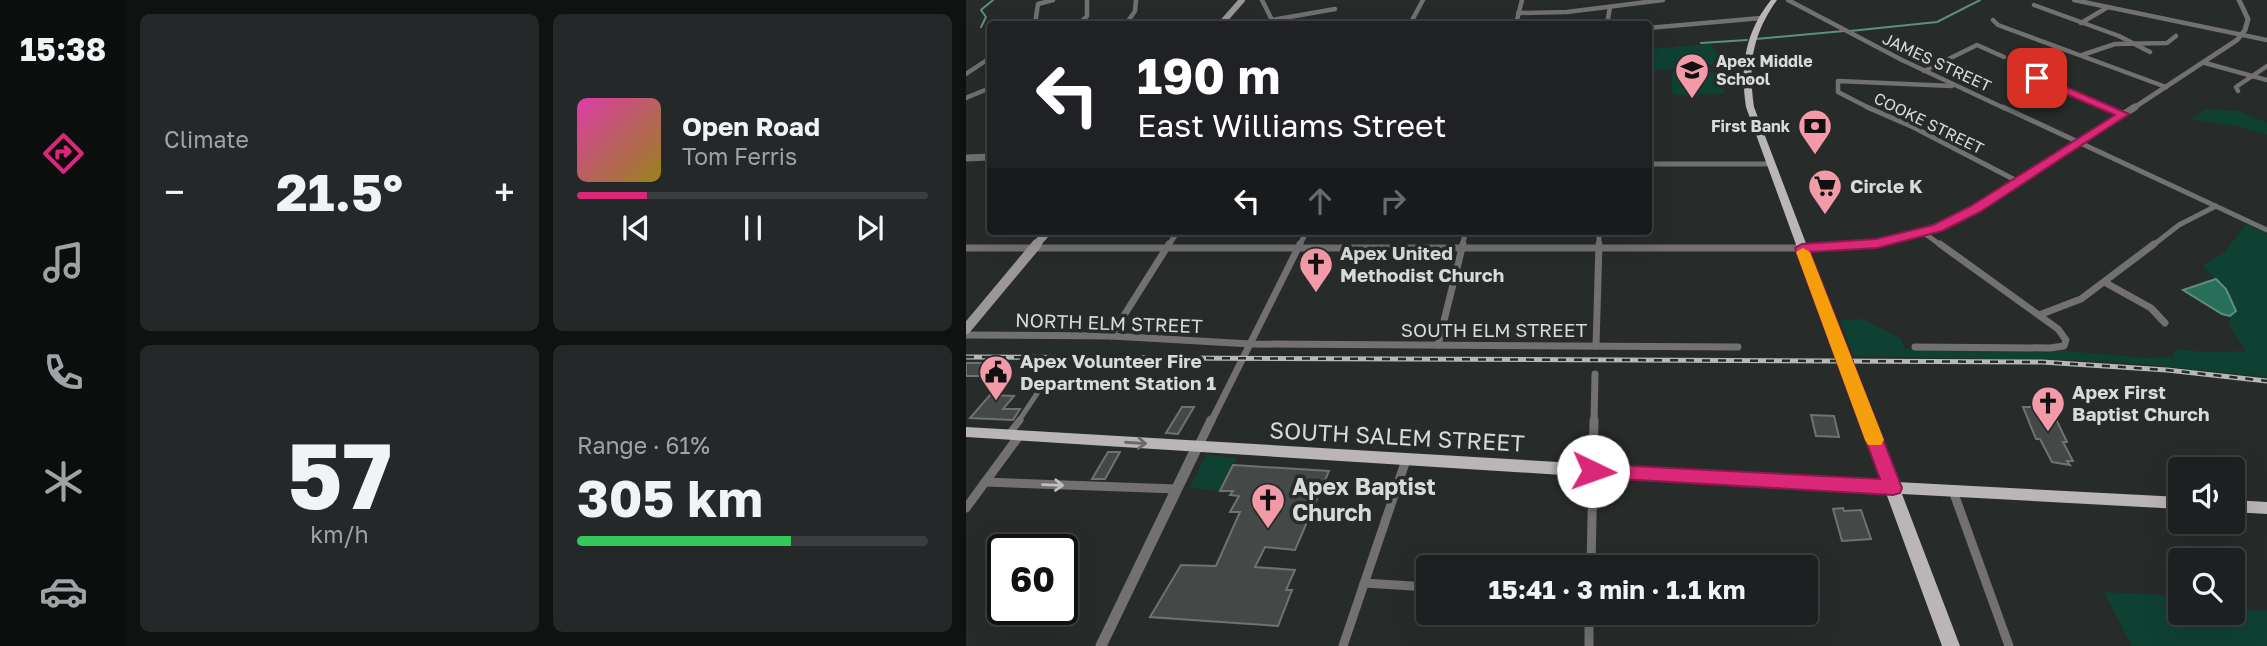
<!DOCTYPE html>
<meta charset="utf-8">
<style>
body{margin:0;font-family:"Golos Text",sans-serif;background:#252829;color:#f1f3f6;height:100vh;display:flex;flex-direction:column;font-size:26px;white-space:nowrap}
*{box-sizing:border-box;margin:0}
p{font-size:23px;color:#a0a3a5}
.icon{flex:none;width:38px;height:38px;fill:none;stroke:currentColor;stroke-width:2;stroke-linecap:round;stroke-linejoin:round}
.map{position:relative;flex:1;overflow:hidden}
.panel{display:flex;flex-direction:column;gap:14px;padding:14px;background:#101212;width:840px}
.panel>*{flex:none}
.guide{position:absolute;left:21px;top:21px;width:665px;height:214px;border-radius:7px;box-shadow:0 7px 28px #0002,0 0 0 2px #3b3e3e;background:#202124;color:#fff;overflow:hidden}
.controls{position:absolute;left:1202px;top:457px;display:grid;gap:14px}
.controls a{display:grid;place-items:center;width:77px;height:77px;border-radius:7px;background:#1d2020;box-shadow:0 7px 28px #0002,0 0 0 2px #3b3e3e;font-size:35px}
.speed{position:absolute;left:21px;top:534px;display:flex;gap:14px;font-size:35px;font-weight:700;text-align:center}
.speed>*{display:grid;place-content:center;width:91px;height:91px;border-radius:50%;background:#1d2020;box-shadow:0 7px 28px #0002,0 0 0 2px #3b3e3e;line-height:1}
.speed .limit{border:4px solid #111;border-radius:10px;background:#fff;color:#111}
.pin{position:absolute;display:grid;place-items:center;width:60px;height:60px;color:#fff;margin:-30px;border-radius:14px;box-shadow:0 4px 10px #0006}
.me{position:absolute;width:77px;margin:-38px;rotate:93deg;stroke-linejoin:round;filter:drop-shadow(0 0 5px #0008)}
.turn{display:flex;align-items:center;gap:24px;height:147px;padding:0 35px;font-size:32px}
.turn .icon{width:91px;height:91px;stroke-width:2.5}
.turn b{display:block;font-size:49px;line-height:60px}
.lanes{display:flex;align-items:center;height:66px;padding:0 35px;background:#0003;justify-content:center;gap:35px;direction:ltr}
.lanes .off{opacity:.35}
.big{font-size:52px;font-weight:700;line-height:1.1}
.panel .card{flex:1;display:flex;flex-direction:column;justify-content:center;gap:10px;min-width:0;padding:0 24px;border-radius:10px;background:#252829}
.panel .dial{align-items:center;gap:0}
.dial b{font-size:91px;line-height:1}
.song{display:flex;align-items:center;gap:21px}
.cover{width:84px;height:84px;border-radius:10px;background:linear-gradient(135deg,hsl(320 70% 55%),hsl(50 70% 35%))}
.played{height:7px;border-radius:4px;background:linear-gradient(90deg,#db2777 20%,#3b3e3e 20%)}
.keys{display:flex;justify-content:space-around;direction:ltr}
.heat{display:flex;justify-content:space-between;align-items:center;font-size:38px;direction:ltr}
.charge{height:10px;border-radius:5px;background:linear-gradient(90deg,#34c759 61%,#3b3e3e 0)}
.panel .tiles{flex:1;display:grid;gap:14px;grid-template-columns:repeat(2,1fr)}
.trip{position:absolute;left:450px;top:555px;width:402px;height:70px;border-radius:7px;background:#1d2020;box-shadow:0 7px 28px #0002,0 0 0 2px #3b3e3e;font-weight:700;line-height:70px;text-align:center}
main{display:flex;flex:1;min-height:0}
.dock{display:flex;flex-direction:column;width:126px;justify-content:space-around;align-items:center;background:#0c0d0d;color:#a0a3a5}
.dock .icon{width:49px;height:49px}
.dock .active{color:#db2777}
.dock b{font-size:32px;color:#f1f3f6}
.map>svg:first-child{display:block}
</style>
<main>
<nav class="dock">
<b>15:38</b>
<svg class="icon active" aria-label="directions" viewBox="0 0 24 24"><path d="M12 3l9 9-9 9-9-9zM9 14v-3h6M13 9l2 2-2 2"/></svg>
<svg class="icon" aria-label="music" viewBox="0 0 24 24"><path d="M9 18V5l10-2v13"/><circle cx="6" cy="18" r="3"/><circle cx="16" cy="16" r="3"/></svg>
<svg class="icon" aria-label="phone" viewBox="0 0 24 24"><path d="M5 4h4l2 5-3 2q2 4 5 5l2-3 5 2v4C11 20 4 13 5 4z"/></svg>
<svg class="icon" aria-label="climate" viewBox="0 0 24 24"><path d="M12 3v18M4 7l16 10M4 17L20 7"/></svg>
<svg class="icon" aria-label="car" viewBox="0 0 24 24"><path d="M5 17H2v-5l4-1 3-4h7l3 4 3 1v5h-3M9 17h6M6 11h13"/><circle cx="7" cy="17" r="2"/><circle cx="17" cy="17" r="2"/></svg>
</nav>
<section class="panel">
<div class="tiles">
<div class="card"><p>Climate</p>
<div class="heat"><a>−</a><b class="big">21.5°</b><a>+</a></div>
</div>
<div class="card">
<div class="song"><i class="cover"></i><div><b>Open Road</b><p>Tom Ferris</p></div></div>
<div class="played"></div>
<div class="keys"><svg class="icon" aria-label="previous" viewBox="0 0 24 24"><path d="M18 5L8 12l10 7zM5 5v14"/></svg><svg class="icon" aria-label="pause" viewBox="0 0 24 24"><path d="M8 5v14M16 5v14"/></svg><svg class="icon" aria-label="next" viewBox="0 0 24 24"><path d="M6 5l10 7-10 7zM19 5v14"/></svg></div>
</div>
<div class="card dial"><b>57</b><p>km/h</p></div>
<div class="card"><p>Range · 61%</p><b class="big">305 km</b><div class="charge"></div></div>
</div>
</section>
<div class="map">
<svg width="1301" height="646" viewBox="0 0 1301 646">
<rect width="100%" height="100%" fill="#272b2a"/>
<g fill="#0f4133">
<path d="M 744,44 L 760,63 L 683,71 L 683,49 Z"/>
<path d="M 706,73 L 755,73 L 759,94 L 712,95 L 706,93 Z"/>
<path d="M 1240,109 L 1272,111 L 1301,123 L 1301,135 L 1272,126 L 1224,119 Z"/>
<path d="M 1280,224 L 1301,234 L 1301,377 L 1147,361 L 887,356 L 874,320 L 897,319 L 935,339 L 939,349 L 1100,351 L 1181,358 L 1206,357 L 1210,349 L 1238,352 L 1280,351 L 1263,325 L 1264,316 L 1270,311 L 1260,289 L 1236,266 L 1259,252 Z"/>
<path d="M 240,455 L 271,458 L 254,491 L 224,488 Z"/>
<path d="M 1138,592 L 1214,596 L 1214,612 L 1267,612 L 1267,609 L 1301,611 L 1301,646 L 1166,646 Z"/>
</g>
<path fill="#276f59" stroke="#5c8f7f" stroke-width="2" d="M 1250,279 L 1260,289 L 1270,311 L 1264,316 L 1256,314 L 1217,290 Z"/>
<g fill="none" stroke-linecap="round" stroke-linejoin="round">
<g stroke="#5c8f7f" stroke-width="2">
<path d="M 15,27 L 20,17 L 15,10 L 27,0"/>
<path d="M 884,31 L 971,22 L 1014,0"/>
<path d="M 790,39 L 878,31"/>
<path d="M 735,43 L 781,40"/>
</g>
</g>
<g fill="#444947" stroke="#6e7371" stroke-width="2">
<path d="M 0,363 L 32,363 L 21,376 L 0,376 Z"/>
<path d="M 24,395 L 48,396 L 37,409 L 54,409 L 47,420 L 4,418 Z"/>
<path d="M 216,407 L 228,407 L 212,434 L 200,433 Z"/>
<path d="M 1057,407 L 1081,407 L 1088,415 L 1101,442 L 1097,442 L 1107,461 L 1101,461 L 1104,465 L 1086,462 L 1074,439 L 1070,439 Z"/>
<path d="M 845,415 L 868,416 L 873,437 L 850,436 Z"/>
<path d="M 142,452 L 154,452 L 139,479 L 126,479 Z"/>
<path d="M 267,465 L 363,471 L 329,550 L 299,547 L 289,567 L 329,570 L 320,590 L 326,590 L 312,626 L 184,617 L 215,565 L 250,566 L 274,512 L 264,512 L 273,496 L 264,495 L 267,491 L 254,491 Z"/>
<path d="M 877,508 L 878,511 L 895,510 L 905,539 L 876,541 L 867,509 Z"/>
</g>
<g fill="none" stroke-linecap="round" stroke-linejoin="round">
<path stroke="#727070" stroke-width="5" d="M 52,422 L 80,380"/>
<path stroke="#727070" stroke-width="7" d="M 44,433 L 54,420"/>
<g stroke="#727070" stroke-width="4.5">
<path d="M 296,0 L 308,24"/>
<path d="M 822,0 L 936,60 L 1040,109"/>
<path d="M 1108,0 L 1301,40"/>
<path d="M 1068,5 L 1153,36 L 1184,52"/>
<path d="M 552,13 L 601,12 L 697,0"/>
<path d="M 306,20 L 369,9"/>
<path d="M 1027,20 L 1032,25 L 1200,87"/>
<path d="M 1115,23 L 1142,7"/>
<path d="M 69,24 L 162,22"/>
<path d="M 69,24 L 72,4 L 87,0"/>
<path d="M 113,24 L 121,16 L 121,0"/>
<path d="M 160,24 L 169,11 L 170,0"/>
<path d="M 444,24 L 457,0"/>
<path d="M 550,24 L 556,0"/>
<path d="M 641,24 L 644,7"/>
<path d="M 682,28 L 795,18"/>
<path d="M 1116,55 L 1149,44 L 1201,43 L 1210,36"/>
<path d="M 976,62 L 1000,69"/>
<path d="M 1239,63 L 1301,80"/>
<path d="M 958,71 L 1011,45 L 1038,57"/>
<path d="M 0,74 L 24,58"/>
<path d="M 1071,78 L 1145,109"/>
<path d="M 1272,91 L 1270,87 L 1301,66"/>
<path d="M 0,98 L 24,88"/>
<path d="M 905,109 L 872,92 L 872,81 L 986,86"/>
</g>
<g stroke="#727070" stroke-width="5">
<path d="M 901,107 L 947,127 L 1053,182"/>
<path d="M 1037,107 L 1301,230"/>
<path d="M 1141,107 L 1158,114"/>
<path d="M 682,164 L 803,164"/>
<path d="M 958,233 L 976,246"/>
<path d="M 202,246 L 212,231"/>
<path d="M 333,246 L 341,231"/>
<path d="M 496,246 L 500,231"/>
<path d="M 633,246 L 633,231"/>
<path d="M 1186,246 L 1213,225 L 1250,206"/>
</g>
<g stroke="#727070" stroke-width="7">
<path d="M 0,248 L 836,248"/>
<path d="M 1140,283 L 1185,308 L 1199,323"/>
<path d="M 1073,315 L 1115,299 L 1188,244"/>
<path d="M 0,335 L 145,336 L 285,344 L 772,347"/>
<path d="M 145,336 L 203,244"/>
<path d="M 472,345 L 497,244"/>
<path d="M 630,346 L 633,244"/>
<path d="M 949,347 L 1084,348 L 1098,346 L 1100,340 L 1092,329 L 974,244"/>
<path d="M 245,422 L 334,244"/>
<path d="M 628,422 L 629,374"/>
</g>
<g stroke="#727070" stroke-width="9">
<path d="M 232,447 L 245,420"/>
<path d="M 19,482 L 211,489"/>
<path d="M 987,491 L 1043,646"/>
<path d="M 0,508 L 53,436"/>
<path d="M 625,567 L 628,420"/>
<path d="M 398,583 L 462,587"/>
<path d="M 623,612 L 623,646"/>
<path d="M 377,646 L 440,460"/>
</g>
<path stroke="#727070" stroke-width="5" d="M 1166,109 L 1271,40 L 1279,30 L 1282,19 L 1273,0"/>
<g stroke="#727070" stroke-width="7">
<path d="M 0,158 L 24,157"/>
<path d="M 884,246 L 939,238 L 994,218 L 1169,107"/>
</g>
<path stroke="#727070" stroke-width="9" d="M 836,248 L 899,244"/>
<path stroke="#727070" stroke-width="11" d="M 135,646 L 231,447"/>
<path stroke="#9b9797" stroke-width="6" d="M 255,24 L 276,0"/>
<path stroke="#9b9797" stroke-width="8" d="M 69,246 L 82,231"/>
<path stroke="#9b9797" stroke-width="10" d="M 0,329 L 71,244"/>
<g fill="#bab5b6" fill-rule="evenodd">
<path d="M 805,0 L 811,0 C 786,35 782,65 788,107 L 931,482 L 1214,497 L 1214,509 L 936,494 L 994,646 L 976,646 L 920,493 L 627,477 L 0,437 L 0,427 L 916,481 L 780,107 C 774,67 779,32 805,0 Z"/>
<path d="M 1267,500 L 1301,502 L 1301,514 L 1267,512 Z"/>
</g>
<g stroke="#b5b8b7" stroke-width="5">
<path id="rail" d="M 0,357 L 1076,362 L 1201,370 L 1301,381"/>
</g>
<use href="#rail" stroke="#272b2a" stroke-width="2.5" stroke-dasharray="8" stroke-linecap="butt"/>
</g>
<defs><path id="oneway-shaft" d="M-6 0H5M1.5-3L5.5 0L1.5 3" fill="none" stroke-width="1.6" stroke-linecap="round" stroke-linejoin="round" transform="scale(1.75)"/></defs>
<use stroke="#696969" href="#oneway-shaft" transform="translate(170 443) rotate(4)"/>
<use stroke="#bec0bf" href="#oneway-shaft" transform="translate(87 485) rotate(2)"/>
<path fill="#db2777" stroke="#8e194d" stroke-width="2" d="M 1067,76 L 1075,76 L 1163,114 L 1014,212 L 976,231 L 911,248 L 844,252 L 936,488 L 934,493 L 927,495 L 620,477 L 617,471 L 620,466 L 627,464 L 914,479 L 829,248 L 836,244 L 910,239 L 967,225 L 1005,206 L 1149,115 L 1067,80 Z"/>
<path fill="#f59e0b" d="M 837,248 L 844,252 L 918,440 L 915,445 L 902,445 L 899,440 L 830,252 Z"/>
<defs>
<g id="school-pin" transform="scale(1.75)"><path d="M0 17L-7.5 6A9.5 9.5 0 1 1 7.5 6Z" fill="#f39aa9" stroke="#272b2a"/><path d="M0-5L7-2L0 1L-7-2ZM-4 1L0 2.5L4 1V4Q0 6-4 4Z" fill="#111"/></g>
<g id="bank-pin" transform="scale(1.75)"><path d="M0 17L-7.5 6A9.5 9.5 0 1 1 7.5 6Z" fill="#f39aa9" stroke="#272b2a"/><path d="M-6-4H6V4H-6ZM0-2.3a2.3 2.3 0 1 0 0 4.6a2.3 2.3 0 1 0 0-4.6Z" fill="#111"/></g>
<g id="supermarket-pin" transform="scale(1.75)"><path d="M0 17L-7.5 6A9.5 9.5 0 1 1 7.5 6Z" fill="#f39aa9" stroke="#272b2a"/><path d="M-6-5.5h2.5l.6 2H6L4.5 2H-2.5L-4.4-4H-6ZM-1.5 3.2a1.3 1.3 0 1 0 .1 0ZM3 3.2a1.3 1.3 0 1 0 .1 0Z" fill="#111"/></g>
<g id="church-pin" transform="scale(1.75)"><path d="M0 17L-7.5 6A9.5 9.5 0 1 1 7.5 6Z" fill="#f39aa9" stroke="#272b2a"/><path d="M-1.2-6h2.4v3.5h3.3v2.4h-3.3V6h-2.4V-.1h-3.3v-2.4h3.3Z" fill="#111"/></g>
<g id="civic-pin" transform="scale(1.75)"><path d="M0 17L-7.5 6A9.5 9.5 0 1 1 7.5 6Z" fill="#f39aa9" stroke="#272b2a"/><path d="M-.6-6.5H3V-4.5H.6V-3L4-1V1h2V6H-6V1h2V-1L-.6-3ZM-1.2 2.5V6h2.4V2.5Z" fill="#111"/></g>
</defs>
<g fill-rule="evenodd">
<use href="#school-pin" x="726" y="70"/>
<use href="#bank-pin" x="849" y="126"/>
<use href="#supermarket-pin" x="859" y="186"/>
<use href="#church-pin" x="350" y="264"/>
<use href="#civic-pin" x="30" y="372"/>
<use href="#church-pin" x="1082" y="403"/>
<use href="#church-pin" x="302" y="500"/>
</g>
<g text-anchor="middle" stroke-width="7" stroke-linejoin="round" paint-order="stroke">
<g font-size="16" font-weight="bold" fill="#d8dbd9" stroke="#272b2a" text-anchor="start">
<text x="750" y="67">Apex Middle<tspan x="750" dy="18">School</tspan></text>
<text x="824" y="132" text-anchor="end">First Bank</text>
</g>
<g font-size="16" fill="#d8dbd9" stroke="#272b2a">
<text transform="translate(971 62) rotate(25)" y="6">JAMES STREET</text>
<text transform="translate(963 123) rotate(26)" y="6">COOKE STREET</text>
</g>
<g font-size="19" font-weight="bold" fill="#d8dbd9" stroke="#272b2a" text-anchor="start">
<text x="884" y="193">Circle K</text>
<text x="374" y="260">Apex United<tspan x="374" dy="22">Methodist Church</tspan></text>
<text x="54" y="368">Apex Volunteer Fire<tspan x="54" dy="22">Department Station 1</tspan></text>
<text x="1106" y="399">Apex First<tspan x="1106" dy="22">Baptist Church</tspan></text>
</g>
<g font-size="19" fill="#d8dbd9" stroke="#272b2a">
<text transform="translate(143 323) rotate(2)" y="7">NORTH ELM STREET</text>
<text x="528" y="337">SOUTH ELM STREET</text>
</g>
<g font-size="23" fill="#d8dbd9" stroke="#272b2a">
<text transform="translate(431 437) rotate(3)" y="8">SOUTH SALEM STREET</text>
</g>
<g font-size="23" font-weight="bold" fill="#d8dbd9" stroke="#272b2a" text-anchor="start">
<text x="326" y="495">Apex Baptist<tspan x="326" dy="26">Church</tspan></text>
</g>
</g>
</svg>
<div class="controls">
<a><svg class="icon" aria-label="sound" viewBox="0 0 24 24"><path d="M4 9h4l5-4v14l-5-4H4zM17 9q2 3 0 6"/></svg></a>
<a><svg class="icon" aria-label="search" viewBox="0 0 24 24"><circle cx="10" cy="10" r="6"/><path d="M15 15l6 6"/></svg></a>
</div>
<div class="speed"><div class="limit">60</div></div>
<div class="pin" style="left:1071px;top:78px;background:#d93025"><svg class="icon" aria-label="arrive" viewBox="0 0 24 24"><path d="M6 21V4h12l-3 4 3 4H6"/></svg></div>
<svg class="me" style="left:627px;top:471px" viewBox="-20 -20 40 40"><circle r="19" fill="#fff"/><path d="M0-13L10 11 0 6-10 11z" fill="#db2777"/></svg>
<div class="trip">15:41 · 3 min · 1.1 km</div>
<div class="guide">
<div class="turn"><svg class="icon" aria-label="left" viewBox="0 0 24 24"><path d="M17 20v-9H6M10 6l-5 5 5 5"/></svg><div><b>190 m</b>East Williams Street</div></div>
<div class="lanes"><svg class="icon" aria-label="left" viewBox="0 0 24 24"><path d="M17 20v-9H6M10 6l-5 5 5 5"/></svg><svg class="icon off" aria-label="ahead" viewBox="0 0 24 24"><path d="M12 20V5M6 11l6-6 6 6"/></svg><svg class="icon off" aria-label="right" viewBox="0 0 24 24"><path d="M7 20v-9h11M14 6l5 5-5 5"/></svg></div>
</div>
</div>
</main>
